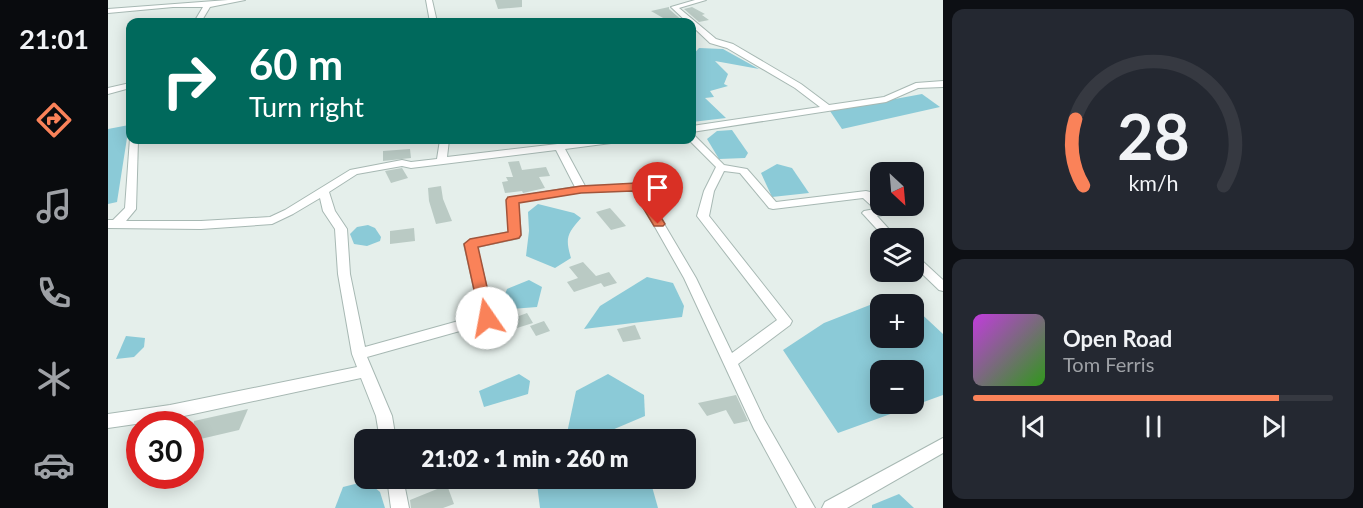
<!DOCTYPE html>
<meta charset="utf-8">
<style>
body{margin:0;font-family:Lato,sans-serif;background:#242831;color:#f1f3f6;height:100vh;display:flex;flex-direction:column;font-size:22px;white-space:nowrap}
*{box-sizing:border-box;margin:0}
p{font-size:20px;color:#9ea1a6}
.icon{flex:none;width:33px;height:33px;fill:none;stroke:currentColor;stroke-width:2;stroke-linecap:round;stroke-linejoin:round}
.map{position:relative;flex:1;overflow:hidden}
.sheet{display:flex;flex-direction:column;gap:9px;padding:9px;background:#0d0f14;width:420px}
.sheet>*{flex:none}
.top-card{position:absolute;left:18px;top:18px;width:570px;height:126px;border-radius:12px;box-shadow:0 3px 15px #0003;background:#00695c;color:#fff;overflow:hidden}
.needle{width:39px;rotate:154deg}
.fabs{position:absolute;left:762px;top:162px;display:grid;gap:12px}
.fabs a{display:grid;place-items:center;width:54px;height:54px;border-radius:12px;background:#171b24;box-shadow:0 3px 15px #0003;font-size:30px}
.speed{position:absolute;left:18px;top:411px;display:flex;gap:12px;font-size:30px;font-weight:700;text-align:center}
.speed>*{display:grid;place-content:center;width:78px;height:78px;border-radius:50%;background:#171b24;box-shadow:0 3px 15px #0003;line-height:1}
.speed .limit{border:9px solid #d22;background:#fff;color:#111}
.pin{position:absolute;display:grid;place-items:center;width:51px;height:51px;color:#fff;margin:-62px -26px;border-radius:50% 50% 50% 0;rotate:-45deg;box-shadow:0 0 6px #0007}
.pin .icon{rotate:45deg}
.me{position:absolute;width:66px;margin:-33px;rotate:348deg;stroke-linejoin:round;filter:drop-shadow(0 0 4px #0008)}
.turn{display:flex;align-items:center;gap:21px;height:126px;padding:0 24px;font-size:27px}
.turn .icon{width:78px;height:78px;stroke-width:2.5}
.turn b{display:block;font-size:42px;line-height:51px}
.sheet .widget{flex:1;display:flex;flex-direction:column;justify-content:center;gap:9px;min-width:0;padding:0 21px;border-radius:12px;background:#242831}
.sheet .dial{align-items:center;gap:0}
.dial svg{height:156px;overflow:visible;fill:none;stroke:#363941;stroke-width:7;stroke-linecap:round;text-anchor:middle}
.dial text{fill:#f1f3f6;stroke:none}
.song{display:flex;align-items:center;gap:18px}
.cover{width:72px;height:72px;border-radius:9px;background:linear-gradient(135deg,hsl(290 70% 55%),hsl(110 70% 35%))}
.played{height:6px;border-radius:3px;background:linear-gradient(90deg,#fa8259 85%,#363941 85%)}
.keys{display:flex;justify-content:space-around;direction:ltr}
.trip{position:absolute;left:246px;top:429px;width:342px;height:60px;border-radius:12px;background:#171b24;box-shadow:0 3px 15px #0003;font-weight:800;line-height:60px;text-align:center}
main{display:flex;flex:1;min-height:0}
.tabs{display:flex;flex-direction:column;width:108px;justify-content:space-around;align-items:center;background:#090b0e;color:#9ea1a6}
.tabs .icon{width:42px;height:42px}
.tabs .on{color:#fa8259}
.tabs b{font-size:27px;color:#f1f3f6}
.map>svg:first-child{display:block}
</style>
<main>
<nav class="tabs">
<b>21:01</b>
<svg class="icon on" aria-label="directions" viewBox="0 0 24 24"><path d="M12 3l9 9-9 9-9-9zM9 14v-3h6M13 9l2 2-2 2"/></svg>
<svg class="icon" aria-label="music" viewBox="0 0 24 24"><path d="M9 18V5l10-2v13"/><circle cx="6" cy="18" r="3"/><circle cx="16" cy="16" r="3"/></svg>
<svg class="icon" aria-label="phone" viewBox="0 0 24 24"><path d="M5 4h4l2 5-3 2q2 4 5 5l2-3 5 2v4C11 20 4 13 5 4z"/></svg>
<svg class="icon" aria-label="climate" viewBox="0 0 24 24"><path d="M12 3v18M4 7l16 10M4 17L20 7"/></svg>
<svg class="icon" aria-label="car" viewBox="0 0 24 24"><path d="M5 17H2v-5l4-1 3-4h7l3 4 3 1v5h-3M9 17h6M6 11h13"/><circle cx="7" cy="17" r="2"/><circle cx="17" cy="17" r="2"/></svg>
</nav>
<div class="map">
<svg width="835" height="508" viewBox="0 0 835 508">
<rect width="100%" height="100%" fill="#e5efeb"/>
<g fill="#8bcad7" fill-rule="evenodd">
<path d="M 591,48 L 615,49 L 651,69 L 607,61 L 620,74 L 616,84 L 620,86 L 602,91 L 606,97 L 597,98 L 618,118 L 584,122 L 584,56 Z"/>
<path d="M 814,94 L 832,107 L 734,129 L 722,111 Z"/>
<path d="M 21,125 L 9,202 L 0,204 L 0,129 Z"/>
<path d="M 624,130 L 640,153 L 637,158 L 611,159 L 599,139 L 609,131 Z"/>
<path d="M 669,164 L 684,168 L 701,193 L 664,197 L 653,173 Z"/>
<path d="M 430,204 L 466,213 L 473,218 C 459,234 457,238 463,258 L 447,268 L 418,256 L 421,231 L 420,212 Z"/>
<path d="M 260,225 L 267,228 L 273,237 L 272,241 L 259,246 L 246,244 L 242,234 L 249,227 Z"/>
<path d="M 539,277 L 565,283 L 576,306 L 574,317 L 476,329 L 492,306 Z"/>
<path d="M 421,280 L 434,287 L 429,307 L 391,310 L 399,289 Z"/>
<path d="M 772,301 L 789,304 L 772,304 L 772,338 L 806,338 L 806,307 L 835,334 L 835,395 L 730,433 L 675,350 L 716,323 ZM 772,370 L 806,370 L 806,404 L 772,404 Z"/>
<path d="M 18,336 L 37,338 L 36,347 L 26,357 L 8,359 Z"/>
<path d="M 411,374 L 422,381 L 420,394 L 376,407 L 371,391 Z"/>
<path d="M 500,374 L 536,395 L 537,416 L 504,430 L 459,433 L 468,391 Z"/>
<path d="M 259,481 L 272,492 L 277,508 L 227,508 L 235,487 Z"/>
<path d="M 543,483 L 550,508 L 432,508 L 429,484 Z"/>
<path d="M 791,494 L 806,508 L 764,508 L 764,505 Z"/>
</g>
<g fill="#bacac4">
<path d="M 387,0 L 414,0 L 414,7 L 390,9 Z"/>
<path d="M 561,7 L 561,9 L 576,22 L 562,22 L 543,11 Z"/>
<path d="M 584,7 L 597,14 L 594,15 L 601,20 L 591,22 L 576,9 Z"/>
<path d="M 302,149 L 303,158 L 275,161 L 275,151 Z"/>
<path d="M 411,161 L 414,170 L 438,167 L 442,176 L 431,177 L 437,188 L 415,193 L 414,191 L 397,193 L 394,182 L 400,181 L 398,177 L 405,177 L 400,162 Z"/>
<path d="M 294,168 L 300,178 L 283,183 L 277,171 Z"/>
<path d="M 333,186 L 335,199 L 344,221 L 328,224 L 321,201 L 320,188 Z"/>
<path d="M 502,208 L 518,226 L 503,230 L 488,212 Z"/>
<path d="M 306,228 L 307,241 L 282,244 L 282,231 Z"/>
<path d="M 475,262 L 488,276 L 501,272 L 509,283 L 496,287 L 493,283 L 466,292 L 459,282 L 470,278 L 461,267 Z"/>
<path d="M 419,313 L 425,323 L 409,328 L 403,319 Z"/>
<path d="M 436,321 L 442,331 L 428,336 L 422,326 Z"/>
<path d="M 527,325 L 533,339 L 515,342 L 509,329 Z"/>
<path d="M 628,395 L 640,421 L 626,424 L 618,410 L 599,416 L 590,403 Z"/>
<path d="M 140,409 L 131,430 L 84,441 L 86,421 Z"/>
<path d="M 339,485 L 346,504 L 335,508 L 303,508 L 302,500 Z"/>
</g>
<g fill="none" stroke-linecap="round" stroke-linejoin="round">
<g stroke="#a7b8b3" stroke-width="2">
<g id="minor">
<path d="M 120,0 L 137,0 L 102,7 L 93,22 L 86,22 L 95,7 L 65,7 L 0,13 L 0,9 Z"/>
<path d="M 318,0 L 324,0 L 329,22 L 322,22 Z"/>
<path d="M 587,0 L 598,0 L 571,8 L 608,39 L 625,44 L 693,84 L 721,105 L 776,97 L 808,83 L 835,81 L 835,87 L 810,88 L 778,102 L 584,132 L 584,126 L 712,107 L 687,88 L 619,48 L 602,43 L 584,26 L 584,22 L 579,22 L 563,7 Z"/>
<path d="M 22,83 L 22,88 L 0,94 L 0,88 Z"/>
<path d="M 584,135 L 587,136 L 616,165 L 639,169 L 668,202 L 758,191 L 762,192 L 772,202 L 772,206 L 776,206 L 782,212 L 780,214 L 769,216 L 789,238 L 777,238 L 756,215 L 754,213 L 756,211 L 767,209 L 755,198 L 665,209 L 661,208 L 632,173 L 616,171 L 606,191 L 601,216 L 684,321 L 682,325 L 630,364 L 656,419 L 707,508 L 689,508 L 646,429 L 576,278 L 526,190 L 473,192 L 410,202 L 413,235 L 411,238 L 369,247 L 386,318 L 384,322 L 259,357 L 284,416 L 288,440 L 272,440 L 268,416 L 253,378 L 62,419 L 0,428 L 0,414 L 62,405 L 249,367 L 244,354 L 230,274 L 227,229 L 215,211 L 212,198 L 185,214 L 164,224 L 93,229 L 0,228 L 0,220 L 5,220 L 17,208 L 22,138 L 30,140 L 28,209 L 18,221 L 93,221 L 162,217 L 177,210 L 242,170 L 294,160 L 303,162 L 329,159 L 332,140 L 341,140 L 339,157 L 484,140 L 507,140 L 503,143 L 457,149 L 477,186 L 533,185 L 588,278 L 624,353 L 669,320 L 589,216 L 596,191 L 608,167 L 581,140 L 584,140 ZM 448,150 L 467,187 L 400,198 L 399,200 L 401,232 L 362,240 L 356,244 L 372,315 L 257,347 L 242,274 L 239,229 L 227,211 L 221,192 L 249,174 L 294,166 L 303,168 Z"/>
<path d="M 806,256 L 810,257 L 835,280 L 835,291 L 831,290 L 806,266 Z"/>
<path d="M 835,438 L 835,453 L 739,508 L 714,508 L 717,502 Z"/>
<path d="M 279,478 L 295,478 L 301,508 L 283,508 Z"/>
</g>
</g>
<use href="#minor" fill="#fff" fill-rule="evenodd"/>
</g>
<path fill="#fa8259" stroke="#a2543a" stroke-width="1.5" d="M 529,183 L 535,187 L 557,224 L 555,226 L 546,226 L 525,191 L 473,193 L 411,203 L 413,235 L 411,238 L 370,247 L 386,318 L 384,322 L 373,322 L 356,244 L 362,239 L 400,232 L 398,200 L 400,197 L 473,186 Z"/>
</svg>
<div class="fabs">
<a><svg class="needle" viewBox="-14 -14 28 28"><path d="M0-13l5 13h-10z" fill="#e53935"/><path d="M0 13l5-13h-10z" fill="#9ea1a6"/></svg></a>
<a><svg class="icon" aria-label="layers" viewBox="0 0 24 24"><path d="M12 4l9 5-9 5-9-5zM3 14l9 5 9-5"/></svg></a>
<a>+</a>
<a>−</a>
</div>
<div class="speed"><div class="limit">30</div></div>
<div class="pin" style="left:550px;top:224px;background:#d93025"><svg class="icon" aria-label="arrive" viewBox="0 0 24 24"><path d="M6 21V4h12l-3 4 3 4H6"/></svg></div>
<svg class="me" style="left:379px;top:318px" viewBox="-20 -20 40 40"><circle r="19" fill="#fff"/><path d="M0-13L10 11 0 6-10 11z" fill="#fa8259"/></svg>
<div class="trip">21:02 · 1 min · 260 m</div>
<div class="top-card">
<div class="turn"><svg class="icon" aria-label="right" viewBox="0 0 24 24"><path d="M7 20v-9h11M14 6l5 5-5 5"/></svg><div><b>60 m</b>Turn right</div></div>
</div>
</div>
<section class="sheet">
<div class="widget dial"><svg viewBox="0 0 100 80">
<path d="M14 69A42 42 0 1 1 86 69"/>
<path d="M14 69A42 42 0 0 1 10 35" stroke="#fa8259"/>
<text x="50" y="56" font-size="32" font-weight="700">28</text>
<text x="50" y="72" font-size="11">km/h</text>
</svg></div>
<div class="widget">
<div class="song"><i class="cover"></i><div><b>Open Road</b><p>Tom Ferris</p></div></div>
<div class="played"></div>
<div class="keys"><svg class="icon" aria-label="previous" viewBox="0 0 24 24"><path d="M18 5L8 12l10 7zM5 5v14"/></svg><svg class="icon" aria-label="pause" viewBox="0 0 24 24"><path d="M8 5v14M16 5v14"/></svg><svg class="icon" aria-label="next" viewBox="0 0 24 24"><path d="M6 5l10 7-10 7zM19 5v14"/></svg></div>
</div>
</section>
</main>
